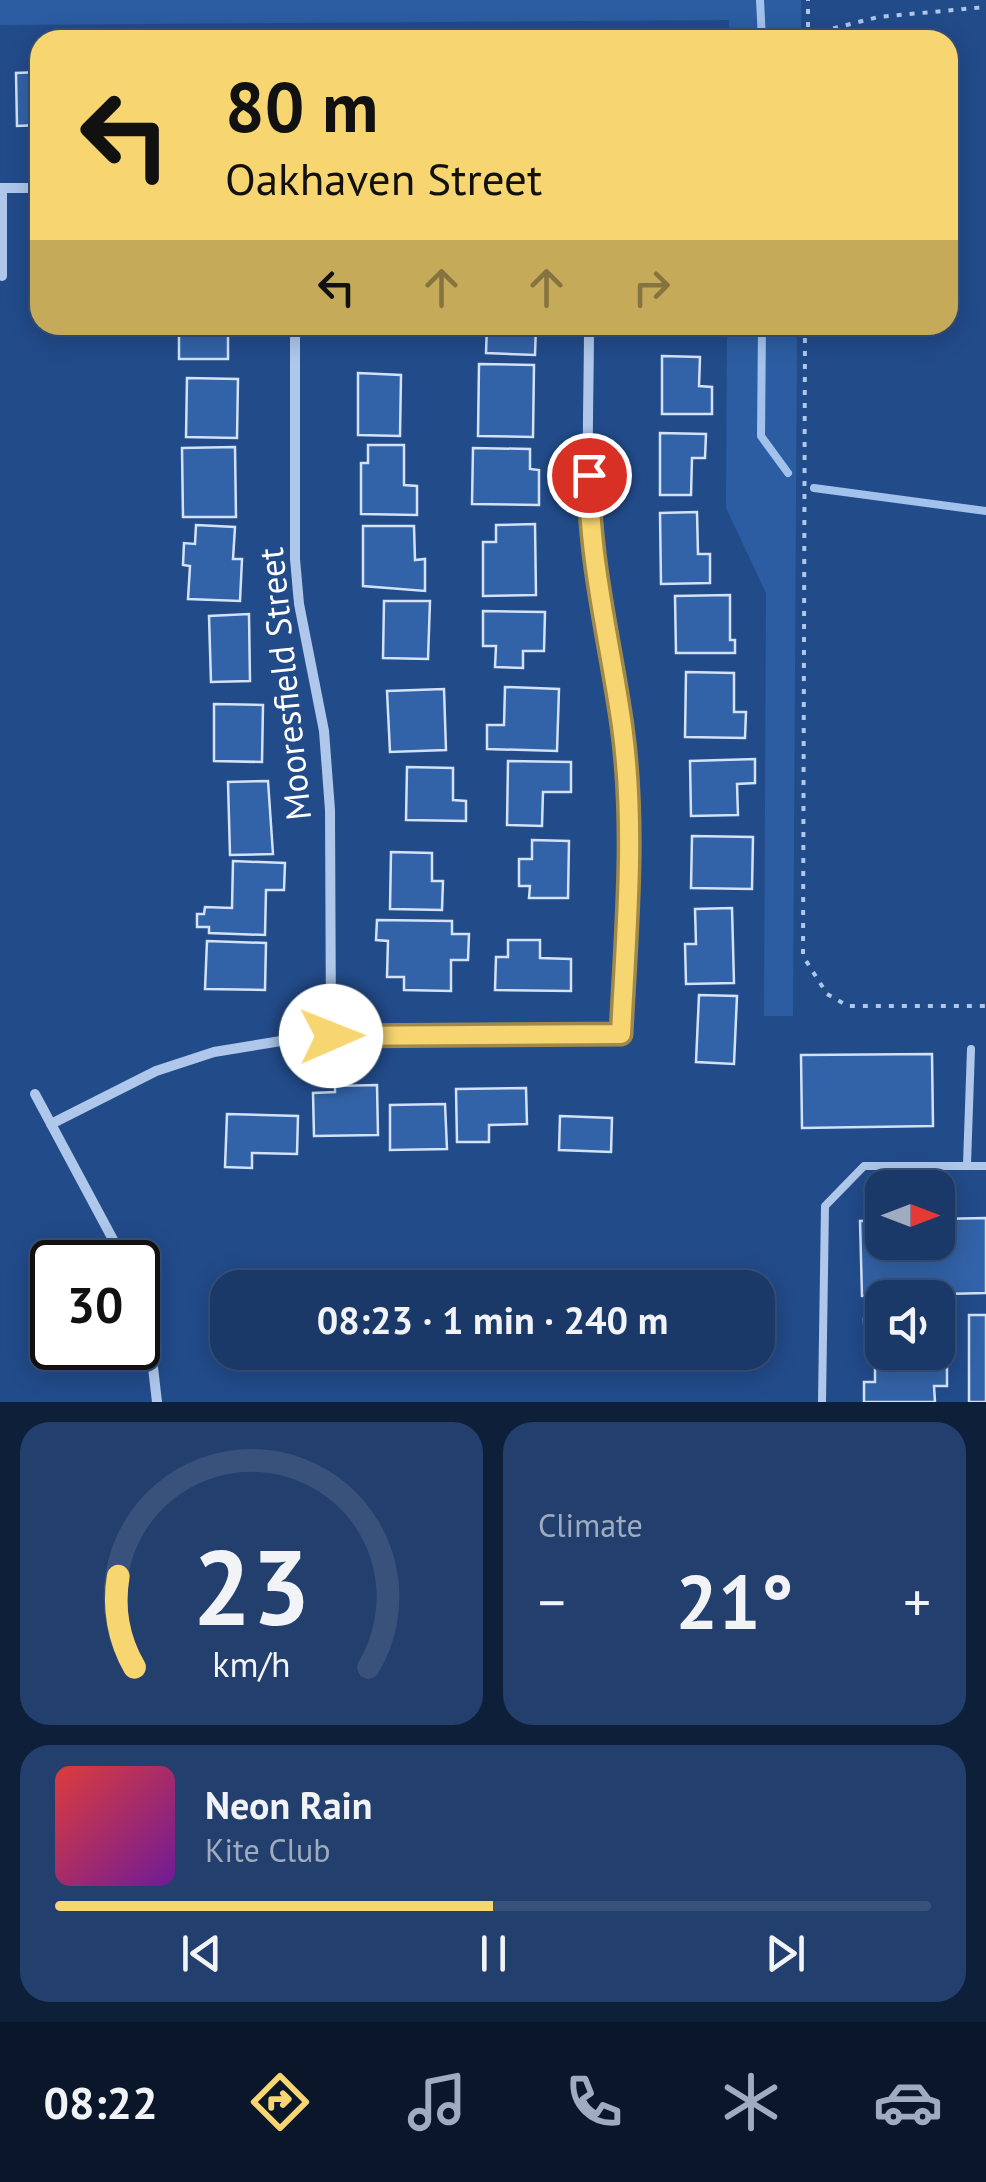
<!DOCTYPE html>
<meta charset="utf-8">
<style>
body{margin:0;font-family:"PT Sans",sans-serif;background:#233f6e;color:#f1f3f6;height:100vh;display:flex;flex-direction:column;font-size:38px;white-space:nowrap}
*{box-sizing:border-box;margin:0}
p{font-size:32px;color:#9facc0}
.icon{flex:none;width:55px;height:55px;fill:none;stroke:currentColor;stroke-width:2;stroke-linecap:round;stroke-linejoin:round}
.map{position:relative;height:1402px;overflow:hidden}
.details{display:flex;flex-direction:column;gap:20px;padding:20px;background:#0e1f39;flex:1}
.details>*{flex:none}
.hud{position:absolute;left:30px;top:30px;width:928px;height:305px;border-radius:30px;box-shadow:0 5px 25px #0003,0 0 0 2px #38527c;background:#f7d570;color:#111;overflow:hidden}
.needle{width:65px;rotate:90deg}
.fabs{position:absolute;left:865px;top:1170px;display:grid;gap:20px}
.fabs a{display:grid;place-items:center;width:90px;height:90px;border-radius:20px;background:#1a3868;box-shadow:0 5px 25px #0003,0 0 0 2px #38527c;font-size:50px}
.speed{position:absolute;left:30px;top:1240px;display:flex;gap:20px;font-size:50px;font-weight:700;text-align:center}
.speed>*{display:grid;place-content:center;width:130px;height:130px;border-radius:50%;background:#1a3868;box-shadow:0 5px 25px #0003,0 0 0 2px #38527c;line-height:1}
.speed .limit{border:5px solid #111;border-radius:15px;background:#fff;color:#111}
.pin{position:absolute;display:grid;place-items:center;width:85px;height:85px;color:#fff;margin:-42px;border:5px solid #fff;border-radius:50%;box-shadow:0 2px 10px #0007}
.me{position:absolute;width:110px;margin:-55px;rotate:89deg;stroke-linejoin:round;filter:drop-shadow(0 0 8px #0008)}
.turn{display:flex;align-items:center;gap:35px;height:210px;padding:0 30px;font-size:45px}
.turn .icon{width:130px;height:130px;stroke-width:2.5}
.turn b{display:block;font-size:70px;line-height:85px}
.lanes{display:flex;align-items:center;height:95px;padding:0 30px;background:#0003;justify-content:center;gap:50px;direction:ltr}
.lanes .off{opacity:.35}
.big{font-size:75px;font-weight:700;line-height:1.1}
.details .card{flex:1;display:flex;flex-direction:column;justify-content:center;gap:15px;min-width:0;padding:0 35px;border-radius:30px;background:#233f6e}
.details .dial{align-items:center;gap:0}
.dial svg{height:260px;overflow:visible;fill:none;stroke:#38527c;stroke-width:7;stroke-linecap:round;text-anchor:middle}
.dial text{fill:#f1f3f6;stroke:none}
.song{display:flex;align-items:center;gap:30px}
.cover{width:120px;height:120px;border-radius:15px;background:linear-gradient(135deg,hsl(0 70% 55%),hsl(280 70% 35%))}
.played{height:10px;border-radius:5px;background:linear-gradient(90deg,#f7d570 50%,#38527c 50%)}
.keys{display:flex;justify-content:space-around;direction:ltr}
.heat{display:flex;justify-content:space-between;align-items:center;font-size:55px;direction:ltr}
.details .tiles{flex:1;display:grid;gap:20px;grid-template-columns:1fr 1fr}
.card:last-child{grid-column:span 2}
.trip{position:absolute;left:210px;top:1270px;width:565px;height:100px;border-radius:30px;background:#1a3868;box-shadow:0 5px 25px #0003,0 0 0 2px #38527c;font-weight:700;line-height:100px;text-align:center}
.dock{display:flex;height:160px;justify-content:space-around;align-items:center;background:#0a162a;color:#9facc0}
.dock .icon{width:70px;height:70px}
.dock .active{color:#f7d570}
.dock b{font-size:45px;color:#f1f3f6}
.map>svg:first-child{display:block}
</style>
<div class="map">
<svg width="986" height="1402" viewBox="0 0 986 1402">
<rect width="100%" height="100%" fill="#224b8a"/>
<g fill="#2c5da2">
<path d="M 0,0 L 801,0 L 801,40 L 729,40 L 729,20 L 0,25 Z"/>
<path d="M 727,325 L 797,325 L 793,1016 L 764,1016 L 766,593 L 726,508 Z"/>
</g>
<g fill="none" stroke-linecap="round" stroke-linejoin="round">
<g stroke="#a2c2ec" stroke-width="8">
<path d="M 760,0 L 762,40"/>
<path d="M 762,325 L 761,436 L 788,473"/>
<path d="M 814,488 L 986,511"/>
</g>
</g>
<g fill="#3262a7" stroke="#d3e2f8" stroke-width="2.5">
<path d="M 40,72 L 40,125 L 17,126 L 16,73 Z"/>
<rect x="179" y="325" width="49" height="34"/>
<path d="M 487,325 L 536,325 L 535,355 L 486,353 Z"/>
<path d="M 673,325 L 711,325 L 711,332 L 673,331 Z"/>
<path d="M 662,356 L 700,357 L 699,386 L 712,387 L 712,414 L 662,414 Z"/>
<path d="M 479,364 L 534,365 L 533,437 L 478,436 Z"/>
<path d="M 358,373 L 401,375 L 400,436 L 358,435 Z"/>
<path d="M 187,378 L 238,379 L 237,438 L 186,437 Z"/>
<path d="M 660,433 L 706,434 L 705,458 L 692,458 L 691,495 L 660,495 Z"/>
<path d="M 368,445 L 404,445 L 404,485 L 417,486 L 417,515 L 361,514 L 361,463 L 368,463 Z"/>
<path d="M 235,447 L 236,517 L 183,517 L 182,448 Z"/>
<path d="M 473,448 L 530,449 L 530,469 L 539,470 L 539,505 L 472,504 Z"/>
<path d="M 697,512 L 698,554 L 710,554 L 710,583 L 661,584 L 660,513 Z"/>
<path d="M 535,524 L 536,595 L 483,596 L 483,542 L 496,542 L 496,525 Z"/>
<path d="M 196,525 L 235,527 L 233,559 L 242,559 L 240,601 L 188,599 L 190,566 L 183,565 L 184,543 L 195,544 Z"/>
<path d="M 363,526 L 414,526 L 415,560 L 425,559 L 425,591 L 363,586 Z"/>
<path d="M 730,595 L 730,640 L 735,640 L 735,653 L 676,653 L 675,596 Z"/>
<path d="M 384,601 L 430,601 L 428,659 L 383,658 Z"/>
<path d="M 483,611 L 545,612 L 544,651 L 523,651 L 523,668 L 495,667 L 496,646 L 483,646 Z"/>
<path d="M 249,614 L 250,681 L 211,682 L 209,616 Z"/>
<path d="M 686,672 L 734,673 L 734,712 L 746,712 L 745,738 L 685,737 Z"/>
<path d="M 505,687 L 559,689 L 557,751 L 487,749 L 487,725 L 504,725 Z"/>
<path d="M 444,689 L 446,750 L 390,752 L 387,691 Z"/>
<path d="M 214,704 L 263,705 L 262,762 L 214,761 Z"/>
<path d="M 755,759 L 755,783 L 737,784 L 738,815 L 691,816 L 690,761 Z"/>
<path d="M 508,761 L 571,762 L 571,792 L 543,792 L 542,826 L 507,825 Z"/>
<path d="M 407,767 L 453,768 L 453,800 L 466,801 L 466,821 L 406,820 Z"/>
<path d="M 268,781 L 273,854 L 230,855 L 228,782 Z"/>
<path d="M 692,836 L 753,837 L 752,889 L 691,888 Z"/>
<path d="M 532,840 L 569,841 L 568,898 L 529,898 L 530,886 L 519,886 L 519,859 L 532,859 Z"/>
<path d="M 391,852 L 432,853 L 432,881 L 443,881 L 442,910 L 390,909 Z"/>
<path d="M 233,861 L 285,863 L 284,890 L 266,890 L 265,935 L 209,933 L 209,927 L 197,927 L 197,914 L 204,914 L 205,907 L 232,908 Z"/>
<path d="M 732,908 L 734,983 L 686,984 L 685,944 L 696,944 L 695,909 Z"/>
<path d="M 377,920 L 452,921 L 452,934 L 469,934 L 468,960 L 451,960 L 451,991 L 404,990 L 404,977 L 387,977 L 388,941 L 376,940 Z"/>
<path d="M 508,940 L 540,940 L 540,958 L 571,959 L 571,991 L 495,990 L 496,957 L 508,957 Z"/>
<path d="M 207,941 L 266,943 L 265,990 L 205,989 Z"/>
<path d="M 699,995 L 737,996 L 734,1064 L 696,1062 Z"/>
<path d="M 932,1054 L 933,1126 L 802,1128 L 801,1055 Z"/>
<path d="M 377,1085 L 378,1135 L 314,1136 L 313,1093 L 335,1092 L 335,1086 Z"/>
<path d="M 526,1088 L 527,1124 L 489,1125 L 489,1142 L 457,1142 L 456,1089 Z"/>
<path d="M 445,1104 L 447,1149 L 390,1150 L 390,1105 Z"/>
<path d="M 227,1114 L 298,1116 L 297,1154 L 252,1153 L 252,1168 L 225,1167 Z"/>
<path d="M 560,1116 L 612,1118 L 611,1152 L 559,1150 Z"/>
<path d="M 986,1218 L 986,1293 L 862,1296 L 860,1221 L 882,1220 L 882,1242 L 938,1242 L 938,1219 Z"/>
<rect x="969" y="1315" width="17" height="87"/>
<path d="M 864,1319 L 882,1319 L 882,1352 L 932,1352 L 932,1358 L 947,1358 L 947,1386 L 934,1386 L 935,1402 L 864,1402 L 864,1382 L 875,1382 L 875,1349 L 865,1350 Z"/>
</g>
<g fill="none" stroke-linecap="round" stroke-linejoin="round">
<g stroke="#aec7ea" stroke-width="4" stroke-dasharray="5 8" stroke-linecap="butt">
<path d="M 808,35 L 878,17 L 986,7"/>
<path d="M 808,40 L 808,0"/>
<path d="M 805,325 L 803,956 L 827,994 L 848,1006 L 986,1006"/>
</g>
<g stroke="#aec7ea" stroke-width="8">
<path d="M 967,1164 L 971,1049"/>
<path d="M 822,1402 L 825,1206 L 864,1166 L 986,1166"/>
</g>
<g stroke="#aec7ea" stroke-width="10">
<path d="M 0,188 L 40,188"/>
<path d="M 2,188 L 2,276"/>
<path d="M 295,325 L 295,559 L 299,604 L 324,731 L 330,810 L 331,1036"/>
<path d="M 35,1094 L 125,1262"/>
<path d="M 51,1124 L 156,1071 L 214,1052 L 281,1041 L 621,1033 C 625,944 631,855 625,766 C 620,702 602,641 594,577 C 584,494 589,409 589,325"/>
<path d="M 138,1297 L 151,1350 L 157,1402"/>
</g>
</g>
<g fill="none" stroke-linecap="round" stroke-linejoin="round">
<g stroke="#a18a49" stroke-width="25">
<path id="route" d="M 331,1036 L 621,1034 C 626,932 636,828 622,726 C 610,641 589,562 589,475"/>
</g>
<use href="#route" stroke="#f7d570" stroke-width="18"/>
</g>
<g text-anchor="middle" stroke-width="10" stroke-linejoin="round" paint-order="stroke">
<g font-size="35" fill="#fff" stroke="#224b8a">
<text transform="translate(285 684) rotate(-96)" y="12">Mooresfield Street</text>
</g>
</g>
</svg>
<div class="fabs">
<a><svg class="needle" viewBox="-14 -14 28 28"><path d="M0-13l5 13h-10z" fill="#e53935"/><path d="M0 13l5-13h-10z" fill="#9facc0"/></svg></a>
<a><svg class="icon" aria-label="sound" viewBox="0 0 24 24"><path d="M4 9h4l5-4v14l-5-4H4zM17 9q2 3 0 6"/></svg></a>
</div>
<div class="speed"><div class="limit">30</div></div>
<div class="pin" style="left:589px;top:475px;background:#d93025"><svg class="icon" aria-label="arrive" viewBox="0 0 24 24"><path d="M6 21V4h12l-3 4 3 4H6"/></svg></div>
<svg class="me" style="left:331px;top:1036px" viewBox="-20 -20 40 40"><circle r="19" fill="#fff"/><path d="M0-13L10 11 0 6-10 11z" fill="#f7d570"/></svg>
<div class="trip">08:23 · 1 min · 240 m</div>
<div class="hud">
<div class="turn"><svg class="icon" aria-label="left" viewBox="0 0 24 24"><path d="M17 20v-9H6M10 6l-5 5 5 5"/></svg><div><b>80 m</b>Oakhaven Street</div></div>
<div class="lanes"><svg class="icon" aria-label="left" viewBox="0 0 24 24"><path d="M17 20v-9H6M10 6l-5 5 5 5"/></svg><svg class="icon off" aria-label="ahead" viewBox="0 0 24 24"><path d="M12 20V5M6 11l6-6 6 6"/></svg><svg class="icon off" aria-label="ahead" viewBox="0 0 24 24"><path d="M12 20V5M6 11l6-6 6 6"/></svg><svg class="icon off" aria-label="right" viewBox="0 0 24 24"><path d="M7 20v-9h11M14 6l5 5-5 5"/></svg></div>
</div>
</div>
<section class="details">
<div class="tiles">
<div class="card dial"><svg viewBox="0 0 100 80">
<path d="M14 69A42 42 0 1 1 86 69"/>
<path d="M14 69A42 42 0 0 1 9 41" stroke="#f7d570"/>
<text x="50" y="56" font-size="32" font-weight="700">23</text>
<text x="50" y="72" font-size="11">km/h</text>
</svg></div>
<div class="card"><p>Climate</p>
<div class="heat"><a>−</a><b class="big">21°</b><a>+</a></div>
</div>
<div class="card">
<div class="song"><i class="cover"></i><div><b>Neon Rain</b><p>Kite Club</p></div></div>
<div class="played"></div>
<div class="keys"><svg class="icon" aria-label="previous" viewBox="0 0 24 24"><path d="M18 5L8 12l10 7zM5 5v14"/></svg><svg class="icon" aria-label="pause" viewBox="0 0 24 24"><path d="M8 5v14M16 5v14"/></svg><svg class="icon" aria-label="next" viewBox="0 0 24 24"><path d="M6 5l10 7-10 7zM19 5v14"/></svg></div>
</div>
</div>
</section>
<nav class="dock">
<b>08:22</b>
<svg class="icon active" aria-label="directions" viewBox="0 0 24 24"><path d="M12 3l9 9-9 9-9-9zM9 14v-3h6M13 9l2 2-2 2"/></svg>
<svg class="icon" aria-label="music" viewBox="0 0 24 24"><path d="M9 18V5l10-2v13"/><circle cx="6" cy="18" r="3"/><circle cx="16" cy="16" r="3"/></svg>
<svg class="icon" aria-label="phone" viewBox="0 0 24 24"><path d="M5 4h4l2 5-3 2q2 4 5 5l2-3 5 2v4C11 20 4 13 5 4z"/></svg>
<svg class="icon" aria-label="climate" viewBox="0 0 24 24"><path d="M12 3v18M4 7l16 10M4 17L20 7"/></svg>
<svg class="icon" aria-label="car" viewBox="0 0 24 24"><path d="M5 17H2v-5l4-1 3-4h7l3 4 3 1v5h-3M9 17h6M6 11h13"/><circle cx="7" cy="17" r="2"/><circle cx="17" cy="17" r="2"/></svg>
</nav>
